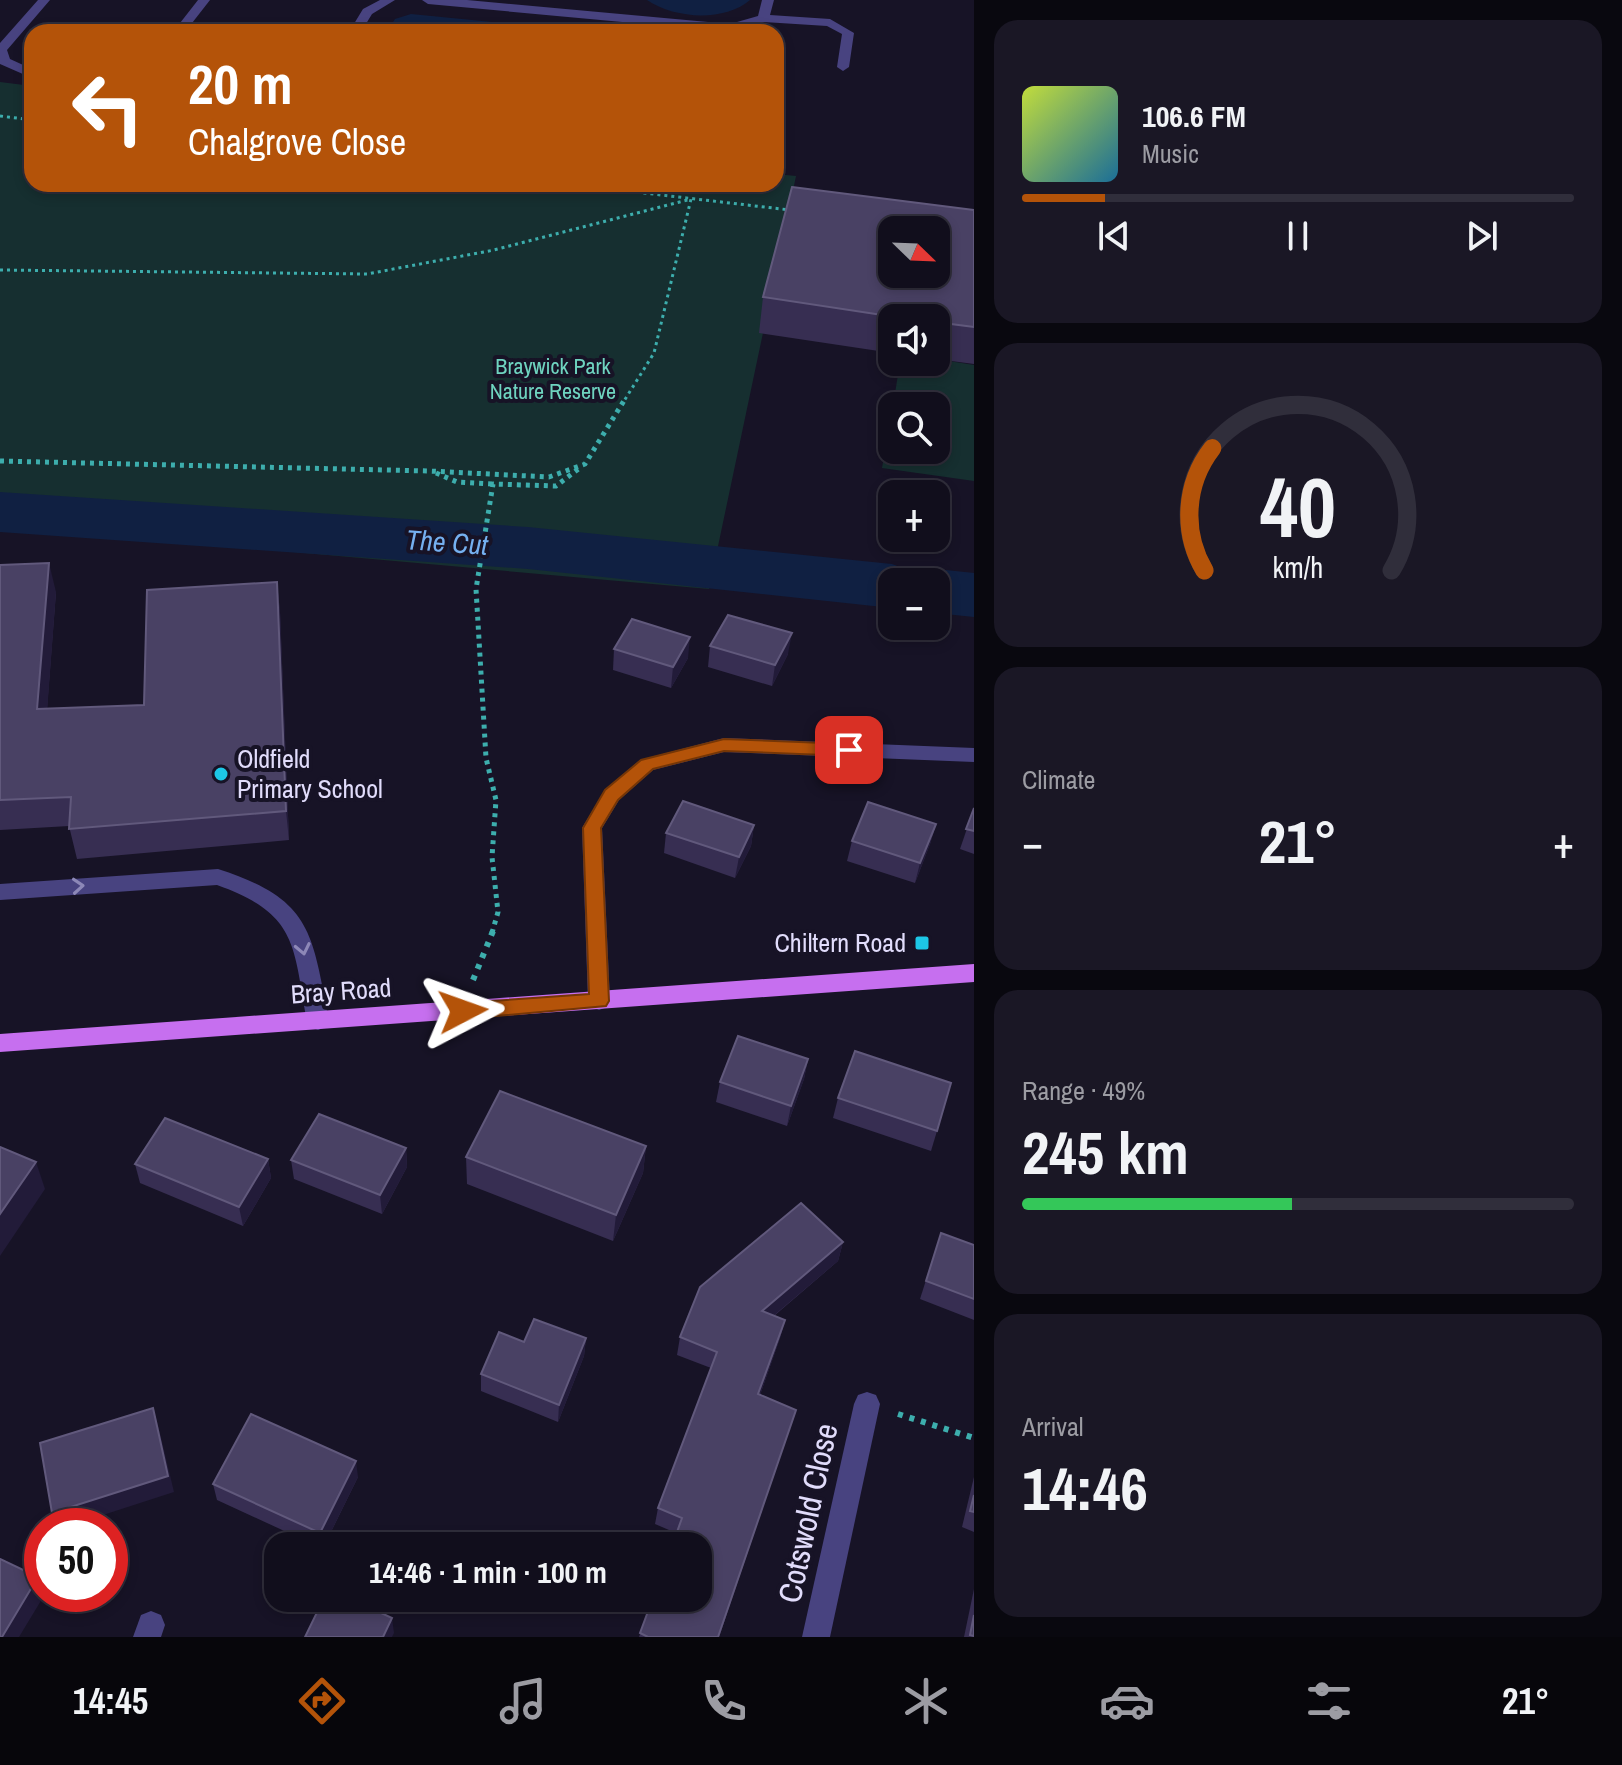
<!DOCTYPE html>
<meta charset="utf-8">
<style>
body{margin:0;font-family:"Archivo Narrow",sans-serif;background:#1a1725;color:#f1f3f6;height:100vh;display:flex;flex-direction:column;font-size:30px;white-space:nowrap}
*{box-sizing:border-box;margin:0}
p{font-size:26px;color:#9c9ca3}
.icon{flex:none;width:44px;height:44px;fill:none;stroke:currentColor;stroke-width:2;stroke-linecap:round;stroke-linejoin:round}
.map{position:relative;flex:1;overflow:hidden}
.drawer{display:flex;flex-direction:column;gap:20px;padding:20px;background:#09080f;width:648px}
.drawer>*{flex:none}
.guide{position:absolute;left:24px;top:24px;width:760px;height:168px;border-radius:24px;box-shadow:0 4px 12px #0003,0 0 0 2px #302e3b;background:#b45309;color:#fff;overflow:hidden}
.needle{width:52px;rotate:113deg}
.fabs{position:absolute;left:878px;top:216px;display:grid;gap:16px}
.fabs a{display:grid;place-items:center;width:72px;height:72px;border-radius:16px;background:#110e1c;box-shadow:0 4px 12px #0003,0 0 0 2px #302e3b;font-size:40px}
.speed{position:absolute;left:24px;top:1508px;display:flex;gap:16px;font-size:40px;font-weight:700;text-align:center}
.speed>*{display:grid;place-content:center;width:104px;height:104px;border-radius:50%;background:#110e1c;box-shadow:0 4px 12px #0003,0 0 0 2px #302e3b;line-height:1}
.speed .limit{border:12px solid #d22;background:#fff;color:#111}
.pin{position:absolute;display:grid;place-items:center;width:68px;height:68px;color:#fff;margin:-34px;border-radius:16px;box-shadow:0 4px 12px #0006}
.me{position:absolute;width:88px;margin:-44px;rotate:86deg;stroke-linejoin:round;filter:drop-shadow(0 0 6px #0008)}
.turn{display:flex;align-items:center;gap:28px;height:168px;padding:0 32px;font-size:36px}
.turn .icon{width:104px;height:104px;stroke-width:2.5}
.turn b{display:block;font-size:56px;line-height:68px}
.big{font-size:60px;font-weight:800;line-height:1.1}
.drawer .tile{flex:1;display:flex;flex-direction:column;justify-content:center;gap:12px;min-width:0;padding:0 28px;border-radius:24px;background:#1a1725}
.drawer .dial{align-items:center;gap:0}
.dial svg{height:208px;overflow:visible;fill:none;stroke:#302e3b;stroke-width:7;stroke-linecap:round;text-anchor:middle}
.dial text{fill:#f1f3f6;stroke:none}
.song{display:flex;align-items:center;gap:24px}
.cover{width:96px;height:96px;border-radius:12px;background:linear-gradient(135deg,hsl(70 70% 55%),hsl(200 70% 35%))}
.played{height:8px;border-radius:4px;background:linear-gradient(90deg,#b45309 15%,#302e3b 15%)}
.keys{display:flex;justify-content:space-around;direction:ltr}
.heat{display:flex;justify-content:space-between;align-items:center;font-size:44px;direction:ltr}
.charge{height:12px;border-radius:6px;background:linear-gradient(90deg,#34c759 49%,#302e3b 0)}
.trip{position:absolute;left:264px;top:1532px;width:448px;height:80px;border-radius:24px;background:#110e1c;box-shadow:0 4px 12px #0003,0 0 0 2px #302e3b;font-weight:800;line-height:80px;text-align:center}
.tabs{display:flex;height:128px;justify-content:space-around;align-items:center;background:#07060b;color:#9c9ca3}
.tabs .icon{width:56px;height:56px}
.tabs .active{color:#b45309}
.tabs b{font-size:36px;color:#f1f3f6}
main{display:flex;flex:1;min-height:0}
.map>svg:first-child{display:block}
</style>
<main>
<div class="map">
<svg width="974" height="1637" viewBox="0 0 974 1637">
<rect width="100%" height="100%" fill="#171326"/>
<g fill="#162f30">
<path d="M 0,82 L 32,86 L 32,184 L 776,184 L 776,174 L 796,176 L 709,589 L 0,526 Z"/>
<path d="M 936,359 L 974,365 L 974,481 L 882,468 L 892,411 L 892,450 L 936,450 L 936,406 L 893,406 L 900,362 L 936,362 Z"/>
</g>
<g fill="#102042">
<path d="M 647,0 L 750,0 C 724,22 675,19 647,0 Z"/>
<path d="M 411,14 L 572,30 L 576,32 L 387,32 L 395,19 Z"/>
</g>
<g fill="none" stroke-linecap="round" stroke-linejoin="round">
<path fill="#102042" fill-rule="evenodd" d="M 0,492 L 528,527 L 892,564 L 918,574 L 936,569 L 974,573 L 974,617 L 936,613 L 936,582 L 892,582 L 892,608 L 528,569 L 0,532 Z"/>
<g stroke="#3daead" stroke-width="3" stroke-dasharray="3 4" stroke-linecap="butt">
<path d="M 0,116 L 32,120"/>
<path d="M 567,184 L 790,210"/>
<path d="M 0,270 L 367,274 L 494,250 L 691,199 L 654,353 L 624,401"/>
</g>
<g stroke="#3daead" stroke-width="5" stroke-dasharray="4 5" stroke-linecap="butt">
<path d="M 0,461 L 429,471 L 549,477 L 585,464 L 625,399"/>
<path d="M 436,473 L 457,482 L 493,484"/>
<path d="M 492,933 L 498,912 L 492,857 L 496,800 L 486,758 L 476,589 L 493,484 L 556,486 L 581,467"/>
</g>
<g stroke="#3daead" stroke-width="6" stroke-dasharray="5 7" stroke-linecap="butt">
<path d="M 473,980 L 493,931"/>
<path d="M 898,1414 L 974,1438"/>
</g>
<g fill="#484380" fill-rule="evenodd">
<path d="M 38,0 L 50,0 L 7,50 L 10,59 L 32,69 L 32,78 L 0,64 L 0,43 Z"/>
<path d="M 198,0 L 210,0 L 185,32 L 173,32 Z"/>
<path d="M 380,0 L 395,0 L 372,14 L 361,32 L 349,32 L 363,9 Z"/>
<path d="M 422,0 L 467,0 L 730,24 L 758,16 L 762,0 L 774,0 L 770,15 L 830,19 L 854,33 L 849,67 L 843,71 L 837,67 L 842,34 L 827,26 L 764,22 L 731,32 L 428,4 Z"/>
<path d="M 724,738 L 974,748 L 974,762 L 724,752 L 653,770 L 619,800 L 602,828 L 610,1001 L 607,1007 L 599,1010 L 591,1007 L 588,1001 L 582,828 L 605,790 L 640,760 Z"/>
<path d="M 218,869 C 312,899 312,932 329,1021 L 326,1027 L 318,1030 L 310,1027 L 307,1021 C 293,945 298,914 217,885 L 0,900 L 0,884 Z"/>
<path d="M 867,1392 L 876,1395 L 880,1404 L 830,1637 L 802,1637 L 854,1404 L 858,1395 Z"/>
<path d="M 151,1611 L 161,1615 L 165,1625 L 161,1637 L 133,1637 L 141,1615 Z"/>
</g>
<path fill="#c66fef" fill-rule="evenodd" d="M 974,964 L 974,982 L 0,1052 L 0,1034 Z"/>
</g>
<g fill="#372e52">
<path d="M 974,210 L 974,364 L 936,359 L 936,318 L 892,318 L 892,353 L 759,333 L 763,297 Z"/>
<path d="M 0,565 L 56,592 L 47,709 L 144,705 L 277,582 L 280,612 L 289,840 L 77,859 L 69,826 L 0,830 Z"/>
<path d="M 710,646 L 788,654 L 772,686 L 708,667 Z"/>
<path d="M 614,649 L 688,658 L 671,688 L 613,670 Z"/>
<path d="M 974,808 L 974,854 L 960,849 Z"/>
<path d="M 936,824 L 930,844 L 915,883 L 847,861 L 852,841 Z"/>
<path d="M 754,825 L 751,846 L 735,878 L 664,853 L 666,833 Z"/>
<path d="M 808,1059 L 804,1079 L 787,1126 L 716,1102 L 720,1082 Z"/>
<path d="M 838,1098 L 937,1131 L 931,1151 L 833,1118 Z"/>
<path d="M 646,1146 L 643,1173 L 613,1241 L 467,1184 L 466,1157 Z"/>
<path d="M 406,1148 L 407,1167 L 382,1214 L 294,1179 L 291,1160 Z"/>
<path d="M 268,1159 L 271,1178 L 243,1226 L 140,1183 L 135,1164 Z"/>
<path d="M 941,1233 L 974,1245 L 974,1320 L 920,1299 Z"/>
<path d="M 843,1242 L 838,1261 L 774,1316 L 785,1320 L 780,1338 L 760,1395 L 796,1410 L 719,1637 L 639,1637 L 676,1533 L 655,1524 L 658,1508 L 711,1368 L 677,1355 L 680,1337 Z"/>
<path d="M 586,1338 L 584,1356 L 558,1422 L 481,1391 L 481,1374 L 524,1342 Z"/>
<path d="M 358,1477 L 324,1546 L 317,1546 L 217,1500 L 213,1484 Z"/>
<path d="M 974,1477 L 974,1532 L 962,1527 Z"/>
<path d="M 974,1589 L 974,1637 L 964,1637 Z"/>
</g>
<g fill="#221b39">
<path d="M 49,563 L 56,592 L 45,739 L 37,709 Z"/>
<path d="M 277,582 L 280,612 L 289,840 L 286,811 Z"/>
<path d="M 792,633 L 788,654 L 772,686 L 775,665 Z"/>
<path d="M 690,637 L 688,658 L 671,688 L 673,667 Z"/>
<path d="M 936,824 L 930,844 L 915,883 L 920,863 Z"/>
<path d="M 754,825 L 751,846 L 735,878 L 739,857 Z"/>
<path d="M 808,1059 L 804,1079 L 787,1126 L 791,1106 Z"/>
<path d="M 646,1146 L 643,1173 L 613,1241 L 616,1215 Z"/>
<path d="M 406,1148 L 407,1167 L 382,1214 L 380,1195 Z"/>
<path d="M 268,1159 L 271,1178 L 243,1226 L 239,1207 Z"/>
<path d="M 36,1162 L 45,1189 L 0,1256 L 0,1214 Z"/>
<path d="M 843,1242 L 838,1261 L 758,1329 L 762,1311 Z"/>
<path d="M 785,1320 L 780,1338 L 754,1412 L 758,1394 Z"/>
<path d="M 586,1338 L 584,1356 L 558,1422 L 559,1405 Z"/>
<path d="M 153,1408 L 158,1425 L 174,1492 L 69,1526 L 58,1526 L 52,1513 Z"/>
<path d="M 796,1410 L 719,1637 L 718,1637 Z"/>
<path d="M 356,1461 L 358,1477 L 324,1546 L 323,1546 L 320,1533 Z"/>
<path d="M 38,1577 L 42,1586 L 42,1594 L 45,1594 L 19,1637 L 2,1637 Z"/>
<path d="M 392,1618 L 394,1633 L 392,1637 L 383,1637 Z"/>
</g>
<g fill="#494164" stroke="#61597c" stroke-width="2" fill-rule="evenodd">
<path d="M 792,187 L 974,210 L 974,327 L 936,322 L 936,318 L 902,318 L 763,297 ZM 892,230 L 936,230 L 936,274 L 892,274 Z"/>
<path d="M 49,563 L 37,709 L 144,705 L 147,590 L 277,582 L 286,811 L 69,829 L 71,797 L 0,800 L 0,565 Z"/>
<path d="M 728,615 L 792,633 L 775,665 L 710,646 Z"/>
<path d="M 632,619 L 690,637 L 673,667 L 614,649 Z"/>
<path d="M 683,801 L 754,825 L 739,857 L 666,833 Z"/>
<path d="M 868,802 L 936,824 L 920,863 L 852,841 Z"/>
<path d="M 974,808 L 974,831 L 966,829 Z"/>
<path d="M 738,1036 L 808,1059 L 791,1106 L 720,1082 Z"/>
<path d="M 855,1051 L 951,1083 L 937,1131 L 838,1098 Z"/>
<path d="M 500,1091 L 646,1146 L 616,1215 L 466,1157 Z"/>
<path d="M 319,1114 L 406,1148 L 380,1195 L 291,1160 Z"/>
<path d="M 165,1118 L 268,1159 L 239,1207 L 135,1164 Z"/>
<path d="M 0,1147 L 36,1162 L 0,1214 Z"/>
<path d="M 801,1203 L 843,1242 L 762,1311 L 785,1320 L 758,1394 L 796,1410 L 718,1637 L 648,1637 L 640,1633 L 653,1598 L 698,1598 L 698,1546 L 672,1546 L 682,1518 L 658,1508 L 717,1352 L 680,1337 L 700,1287 Z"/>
<path d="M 941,1233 L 974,1245 L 974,1299 L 926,1281 Z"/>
<path d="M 534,1319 L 586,1338 L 559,1405 L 481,1374 L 499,1332 L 524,1342 Z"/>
<path d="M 153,1408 L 168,1476 L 52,1513 L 40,1443 Z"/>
<path d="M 251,1414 L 356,1461 L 320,1533 L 213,1484 Z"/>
<path d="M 974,1495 L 974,1512 L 970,1511 Z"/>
<path d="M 0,1559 L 38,1577 L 2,1637 L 0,1637 Z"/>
<path d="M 324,1598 L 349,1598 L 392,1618 L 383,1637 L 305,1637 Z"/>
<path d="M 974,1615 L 974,1636 L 970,1635 Z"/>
</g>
<defs><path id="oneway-chevron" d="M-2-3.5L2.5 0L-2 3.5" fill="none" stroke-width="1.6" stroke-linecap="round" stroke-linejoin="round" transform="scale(2)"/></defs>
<g stroke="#8d88b7">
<use href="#oneway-chevron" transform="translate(78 886) rotate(-4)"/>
<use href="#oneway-chevron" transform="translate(303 949) rotate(78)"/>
</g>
<path fill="#b45309" stroke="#753606" stroke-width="2" d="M 724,739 L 849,744 L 858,750 L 849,756 L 724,751 L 653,769 L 618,800 L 601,828 L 609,1001 L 606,1006 L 463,1019 L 456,1016 L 453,1011 L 456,1005 L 463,1003 L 589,994 L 583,828 L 605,790 L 641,760 Z"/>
<g fill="#1dc7e6" stroke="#171326" stroke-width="3">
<circle cx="221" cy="774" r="8"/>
<rect x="914" y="935" width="16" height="16" rx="4"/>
</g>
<g text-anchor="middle" stroke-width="8" stroke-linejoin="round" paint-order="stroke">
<g font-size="22" fill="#6fd4c0" stroke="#171326">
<text x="553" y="374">Braywick Park<tspan x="553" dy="25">Nature Reserve</tspan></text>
</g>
<g font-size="26" fill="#e1dcfb" stroke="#171326" text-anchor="start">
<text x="237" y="768">Oldfield<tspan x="237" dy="30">Primary School</tspan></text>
<text x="906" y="952" text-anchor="end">Chiltern Road</text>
</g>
<g font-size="26" fill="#e1dcfb" stroke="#171326">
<text transform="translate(341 991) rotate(-4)" y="9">Bray Road</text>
</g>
<g font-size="28" font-style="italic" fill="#75b0f0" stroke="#171326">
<text transform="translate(447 542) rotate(4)" y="10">The Cut</text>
</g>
<g font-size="32" fill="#e1dcfb" stroke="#171326">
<text transform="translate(808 1513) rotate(-78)" y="11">Cotswold Close</text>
</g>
</g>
</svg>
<div class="fabs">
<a><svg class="needle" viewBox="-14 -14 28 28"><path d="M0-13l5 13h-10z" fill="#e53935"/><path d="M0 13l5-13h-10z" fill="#9c9ca3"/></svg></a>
<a><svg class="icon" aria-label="sound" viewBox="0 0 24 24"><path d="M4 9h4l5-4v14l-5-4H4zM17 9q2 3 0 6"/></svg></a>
<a><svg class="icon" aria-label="search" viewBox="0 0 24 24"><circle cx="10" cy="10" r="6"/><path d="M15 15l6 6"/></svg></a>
<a>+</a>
<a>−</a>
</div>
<div class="speed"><div class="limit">50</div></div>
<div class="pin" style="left:849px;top:750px;background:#d93025"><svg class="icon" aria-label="arrive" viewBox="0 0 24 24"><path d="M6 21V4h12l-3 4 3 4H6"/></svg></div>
<svg class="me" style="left:463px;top:1011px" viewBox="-20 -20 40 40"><path d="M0-17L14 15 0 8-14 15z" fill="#b45309" stroke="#fff" stroke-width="4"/></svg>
<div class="trip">14:46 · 1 min · 100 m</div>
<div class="guide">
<div class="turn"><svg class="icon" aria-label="left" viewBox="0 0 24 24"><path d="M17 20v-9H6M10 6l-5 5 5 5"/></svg><div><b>20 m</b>Chalgrove Close</div></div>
</div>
</div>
<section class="drawer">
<div class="tile">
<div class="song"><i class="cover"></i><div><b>106.6 FM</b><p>Music</p></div></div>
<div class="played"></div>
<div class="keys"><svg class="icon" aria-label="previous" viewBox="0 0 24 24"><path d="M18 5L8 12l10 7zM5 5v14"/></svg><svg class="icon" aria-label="pause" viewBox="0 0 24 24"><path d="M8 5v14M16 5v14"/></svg><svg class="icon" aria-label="next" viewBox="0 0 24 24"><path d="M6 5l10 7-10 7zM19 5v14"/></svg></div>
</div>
<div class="tile dial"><svg viewBox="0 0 100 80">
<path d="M14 69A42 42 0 1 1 86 69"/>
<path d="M14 69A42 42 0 0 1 17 22" stroke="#b45309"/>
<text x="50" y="56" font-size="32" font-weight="700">40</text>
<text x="50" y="72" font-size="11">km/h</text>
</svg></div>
<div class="tile"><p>Climate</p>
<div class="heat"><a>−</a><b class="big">21°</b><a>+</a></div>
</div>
<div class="tile"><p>Range · 49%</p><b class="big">245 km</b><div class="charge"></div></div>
<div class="tile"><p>Arrival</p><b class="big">14:46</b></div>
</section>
</main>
<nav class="tabs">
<b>14:45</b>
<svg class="icon active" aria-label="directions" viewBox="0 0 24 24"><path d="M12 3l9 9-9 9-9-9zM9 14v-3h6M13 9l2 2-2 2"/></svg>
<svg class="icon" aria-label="music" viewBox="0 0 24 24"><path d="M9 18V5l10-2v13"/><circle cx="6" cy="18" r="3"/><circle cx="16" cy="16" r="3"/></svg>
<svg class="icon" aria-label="phone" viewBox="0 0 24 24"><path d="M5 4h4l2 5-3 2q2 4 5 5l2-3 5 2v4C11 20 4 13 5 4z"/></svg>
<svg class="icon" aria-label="climate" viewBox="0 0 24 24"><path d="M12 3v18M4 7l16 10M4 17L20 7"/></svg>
<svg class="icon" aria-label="car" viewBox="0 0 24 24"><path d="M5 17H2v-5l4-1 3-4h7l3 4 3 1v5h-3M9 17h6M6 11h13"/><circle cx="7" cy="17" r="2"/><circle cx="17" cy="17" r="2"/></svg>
<svg class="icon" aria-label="filters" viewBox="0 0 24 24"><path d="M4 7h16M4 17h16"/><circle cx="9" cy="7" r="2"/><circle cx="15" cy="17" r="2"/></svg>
<b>21°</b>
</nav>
